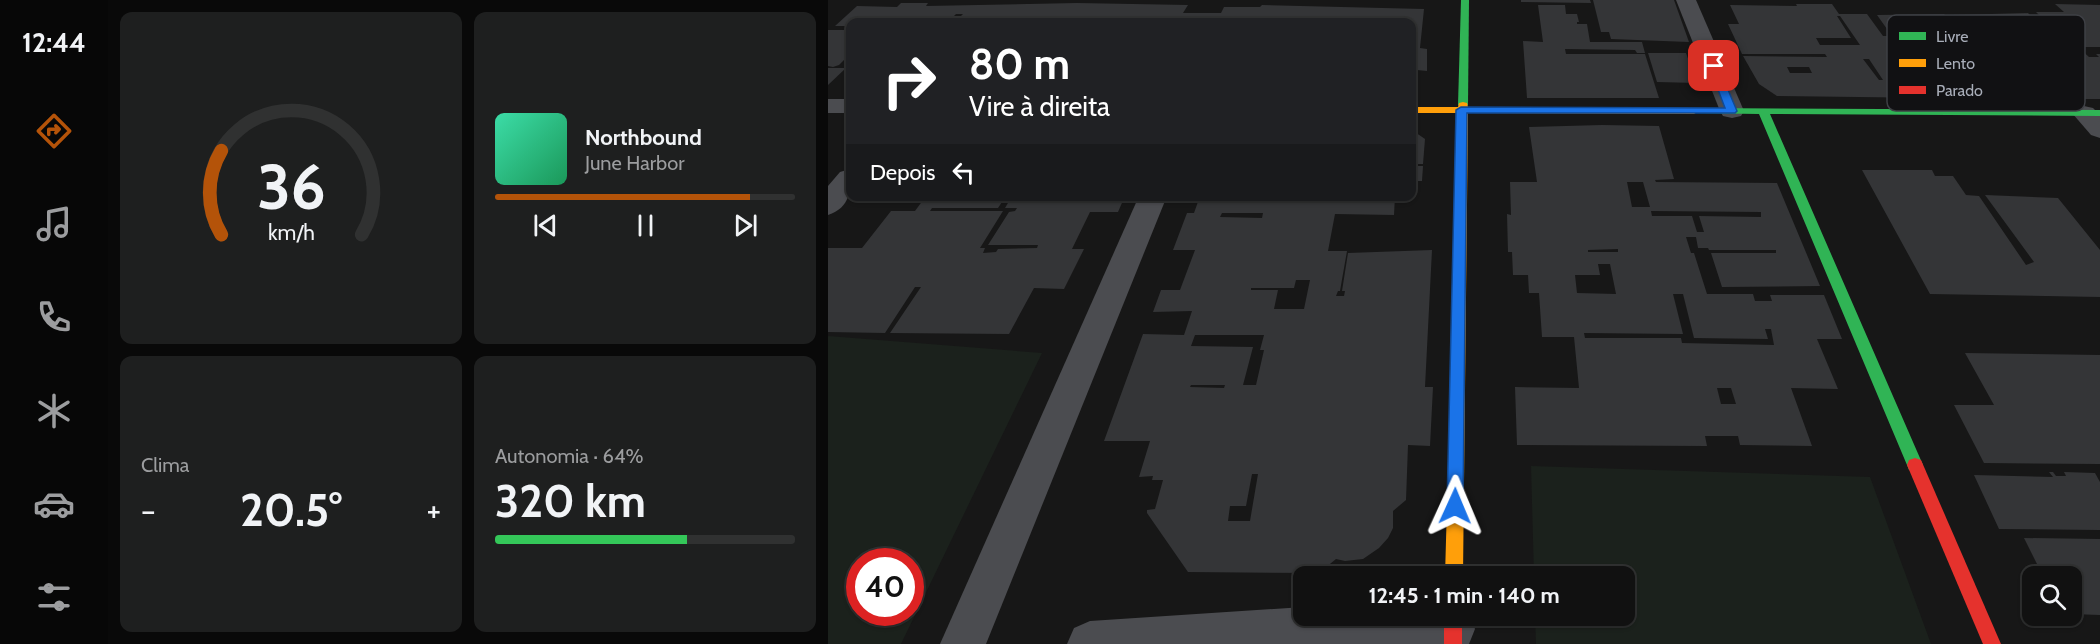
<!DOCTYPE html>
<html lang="pt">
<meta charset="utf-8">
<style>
body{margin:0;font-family:Cabin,sans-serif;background:#1e1f1f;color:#f1f3f6;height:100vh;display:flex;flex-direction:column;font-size:22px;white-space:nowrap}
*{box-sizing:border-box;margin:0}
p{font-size:20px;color:#9c9d9f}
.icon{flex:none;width:33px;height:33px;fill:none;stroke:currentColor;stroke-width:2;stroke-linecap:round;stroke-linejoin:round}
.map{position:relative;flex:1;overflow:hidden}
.sheet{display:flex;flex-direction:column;gap:12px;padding:12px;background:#090909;width:720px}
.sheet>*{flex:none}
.guide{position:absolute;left:18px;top:18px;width:570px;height:183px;border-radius:12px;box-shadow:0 2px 4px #0004,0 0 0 2px #303131;background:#202124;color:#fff;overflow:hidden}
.fabs{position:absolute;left:1194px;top:566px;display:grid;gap:12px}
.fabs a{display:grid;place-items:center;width:60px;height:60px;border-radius:12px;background:#111;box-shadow:0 2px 4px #0004,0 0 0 2px #303131;font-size:30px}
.speed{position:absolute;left:18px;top:548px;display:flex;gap:12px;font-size:30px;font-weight:700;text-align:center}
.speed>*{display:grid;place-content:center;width:78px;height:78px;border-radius:50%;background:#111;box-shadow:0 2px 4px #0004,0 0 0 2px #303131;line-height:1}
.speed .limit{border:9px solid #d22;background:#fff;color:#111}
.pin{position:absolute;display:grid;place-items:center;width:51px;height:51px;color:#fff;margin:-26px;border-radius:12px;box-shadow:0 3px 9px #0006}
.me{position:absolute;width:66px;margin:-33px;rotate:1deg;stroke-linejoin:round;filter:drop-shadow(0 0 4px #0008)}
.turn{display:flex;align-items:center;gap:21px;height:126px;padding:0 24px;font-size:27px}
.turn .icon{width:78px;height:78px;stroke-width:2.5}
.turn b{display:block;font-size:42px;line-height:51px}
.then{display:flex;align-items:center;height:57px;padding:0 24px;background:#0003;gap:12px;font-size:22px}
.big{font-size:45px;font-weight:700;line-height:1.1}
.sheet .tile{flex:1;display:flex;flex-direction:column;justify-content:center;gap:9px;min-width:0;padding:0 21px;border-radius:12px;background:#1e1f1f}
.sheet .dial{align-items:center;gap:0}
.dial svg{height:156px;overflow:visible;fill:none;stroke:#303131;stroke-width:7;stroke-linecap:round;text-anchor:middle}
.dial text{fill:#f1f3f6;stroke:none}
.song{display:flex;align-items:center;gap:18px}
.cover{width:72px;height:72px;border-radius:9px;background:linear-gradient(135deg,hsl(160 70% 55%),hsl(150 70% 35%))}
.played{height:6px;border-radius:3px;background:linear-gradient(90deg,#b45309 85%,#303131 85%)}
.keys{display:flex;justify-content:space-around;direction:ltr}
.heat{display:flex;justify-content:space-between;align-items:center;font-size:33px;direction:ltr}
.charge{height:9px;border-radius:4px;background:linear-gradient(90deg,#34c759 64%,#303131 0)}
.sheet .tiles{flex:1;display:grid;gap:12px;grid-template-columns:repeat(2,1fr)}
.trip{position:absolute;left:465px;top:566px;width:342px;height:60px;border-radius:12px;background:#111;box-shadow:0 2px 4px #0004,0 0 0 2px #303131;font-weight:700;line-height:60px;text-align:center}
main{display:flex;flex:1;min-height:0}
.dock{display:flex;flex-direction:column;width:108px;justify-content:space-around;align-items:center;background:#070707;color:#9c9d9f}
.dock .icon{width:42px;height:42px}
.dock .active{color:#b45309}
.dock b{font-size:27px;color:#f1f3f6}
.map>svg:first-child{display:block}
</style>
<main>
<nav class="dock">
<b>12:44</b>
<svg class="icon active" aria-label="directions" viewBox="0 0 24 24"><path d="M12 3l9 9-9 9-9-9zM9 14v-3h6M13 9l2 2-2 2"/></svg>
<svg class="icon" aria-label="music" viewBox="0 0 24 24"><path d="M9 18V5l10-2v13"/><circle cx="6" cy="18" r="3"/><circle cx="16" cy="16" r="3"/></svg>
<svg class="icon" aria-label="phone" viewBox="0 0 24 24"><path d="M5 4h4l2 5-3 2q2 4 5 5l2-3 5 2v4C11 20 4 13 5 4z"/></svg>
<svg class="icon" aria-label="climate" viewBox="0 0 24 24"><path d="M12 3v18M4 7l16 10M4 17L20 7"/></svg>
<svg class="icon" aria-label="car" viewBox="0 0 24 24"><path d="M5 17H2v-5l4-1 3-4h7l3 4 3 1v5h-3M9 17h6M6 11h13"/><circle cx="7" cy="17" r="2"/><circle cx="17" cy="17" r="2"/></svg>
<svg class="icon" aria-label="filters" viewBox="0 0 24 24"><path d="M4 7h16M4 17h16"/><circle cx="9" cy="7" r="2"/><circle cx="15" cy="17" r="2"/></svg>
</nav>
<section class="sheet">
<div class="tiles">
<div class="tile dial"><svg viewBox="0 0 100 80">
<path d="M14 69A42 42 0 1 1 86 69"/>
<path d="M14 69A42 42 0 0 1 14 26" stroke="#b45309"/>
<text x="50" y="56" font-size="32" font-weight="700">36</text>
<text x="50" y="72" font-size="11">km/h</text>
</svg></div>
<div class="tile">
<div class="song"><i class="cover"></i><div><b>Northbound</b><p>June Harbor</p></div></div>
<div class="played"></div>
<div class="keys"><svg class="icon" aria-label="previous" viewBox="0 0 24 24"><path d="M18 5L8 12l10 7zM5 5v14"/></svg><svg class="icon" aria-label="pause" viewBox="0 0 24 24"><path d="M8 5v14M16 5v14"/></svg><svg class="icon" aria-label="next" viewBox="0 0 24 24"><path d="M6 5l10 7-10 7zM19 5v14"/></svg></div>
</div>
<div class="tile"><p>Clima</p>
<div class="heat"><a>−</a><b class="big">20.5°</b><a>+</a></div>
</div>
<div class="tile"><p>Autonomia · 64%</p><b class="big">320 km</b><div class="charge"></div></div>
</div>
</section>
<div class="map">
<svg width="1272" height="644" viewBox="0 0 1272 644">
<rect width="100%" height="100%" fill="#171717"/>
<g fill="#1b211c" fill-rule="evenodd">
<path d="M 0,336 L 214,353 L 73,644 L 0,644 ZM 32,561 L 82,561 L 82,612 L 32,612 Z"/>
<path d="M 703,466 L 1042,477 L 1103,644 L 708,644 L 707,615 L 796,615 L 796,576 L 706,576 Z"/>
</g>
<g fill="#343537" fill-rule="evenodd">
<path d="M 693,0 L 762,0 L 763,3 L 693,2 Z"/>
<path d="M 765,0 L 846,0 L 861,42 L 783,39 L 781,32 L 773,32 Z"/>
<path d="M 73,3 L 100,3 L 98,6 L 249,3 L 360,5 L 355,13 L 393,13 L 396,7 L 432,7 L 434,5 L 596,9 L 592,48 L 599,49 L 599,71 L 589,70 L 587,95 L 584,95 L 584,22 L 397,22 L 399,18 L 391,18 L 389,22 L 127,22 L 135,14 L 128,14 L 120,22 L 22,22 L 22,26 L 7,26 L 29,6 L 69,7 Z"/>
<path d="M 968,4 L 1004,4 L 1011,14 L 1039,14 L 1055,36 L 1064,36 L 1049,15 L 1116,14 L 1128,28 L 1124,28 L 1129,34 L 1116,34 L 1142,35 L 1125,15 L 1200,13 L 1224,38 L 1241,38 L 1232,36 L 1208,12 L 1236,12 L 1227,4 L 1272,5 L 1272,47 L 1250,47 L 1261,57 L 1271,57 L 1268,54 L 1272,54 L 1272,99 L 1241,99 L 1229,86 L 1204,86 L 1210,93 L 1161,93 L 1127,51 L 1197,51 L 1184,38 L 1145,38 L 1152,46 L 1111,46 L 1147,91 L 1130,91 L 1095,46 L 1098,46 L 1094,40 L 1084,40 L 1124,91 L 1105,90 L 1110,98 L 949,96 L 931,84 L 915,56 L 999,57 L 997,54 L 914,54 L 900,24 L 911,24 L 902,5 L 969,6 ZM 1009,16 L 1012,16 L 1032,45 L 992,45 L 988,38 L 1023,38 ZM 1200,55 L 1241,55 L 1244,57 L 1202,57 ZM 1035,59 L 1041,59 L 1055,80 L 1051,80 ZM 959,67 L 981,67 L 984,73 L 962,73 Z"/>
<path d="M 710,5 L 737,5 L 738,14 L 749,14 L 751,22 L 749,22 L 749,24 L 759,24 L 762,42 L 814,42 L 817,53 L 809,53 L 807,50 L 737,49 L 738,54 L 817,54 L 831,98 L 699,98 L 695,41 L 715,42 Z"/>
<path d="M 0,30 L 22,30 L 22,54 L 11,65 L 5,67 L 0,66 Z"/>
<path d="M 820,53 L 858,53 L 869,83 L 829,82 Z"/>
<path d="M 0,68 L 18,68 L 0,85 Z"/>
<path d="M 774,125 L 831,126 L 846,179 L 827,180 L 828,182 L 949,183 L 992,286 L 894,287 L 883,253 L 948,253 L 948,250 L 881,250 L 880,248 L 870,248 L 868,237 L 858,237 L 863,253 L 866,253 L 879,294 L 925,294 L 927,301 L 944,301 L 942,295 L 996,295 L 1014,339 L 989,339 L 1010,389 L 963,388 L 984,446 L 912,445 L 910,436 L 877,436 L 879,446 L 689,445 L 687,387 L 751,388 L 746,337 L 714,337 L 711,293 L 701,293 L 700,275 L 685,275 L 684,252 L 680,252 L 679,214 L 683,215 L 682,182 L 709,182 L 701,127 ZM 799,182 L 815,182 L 822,207 L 804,207 ZM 823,211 L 933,212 L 933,217 L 871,216 L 876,232 L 869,232 L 864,216 L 824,216 ZM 790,249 L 790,252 L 760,252 L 760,250 ZM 770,264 L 782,264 L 788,294 L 749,293 L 747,275 L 772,275 ZM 845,294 L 855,294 L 866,338 L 940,339 L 937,329 L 943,329 L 946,345 L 854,343 L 853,338 L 757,338 L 756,333 L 855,334 ZM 889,388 L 903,388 L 908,404 L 893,404 Z"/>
<path d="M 584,130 L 597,139 L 595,164 L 584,164 Z"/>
<path d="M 584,166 L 595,166 L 594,181 L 584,181 Z"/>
<path d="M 1034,170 L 1104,170 L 1107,176 L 1125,176 L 1138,195 L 1151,196 L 1198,265 L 1206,262 L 1157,195 L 1230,198 L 1272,250 L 1272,297 L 1102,294 Z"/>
<path d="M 98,196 L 178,196 L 170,208 L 104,208 L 102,211 L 175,211 L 152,248 L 157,248 L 155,253 L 168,252 L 170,249 L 209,248 L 210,245 L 160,245 L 181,212 L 187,211 L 189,208 L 177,208 L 184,196 L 297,196 L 290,212 L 262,212 L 244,249 L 256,249 L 236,289 L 206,288 L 181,334 L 62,333 L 93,287 L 87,287 L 57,333 L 0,332 L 0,248 L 34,248 L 63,211 L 87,211 Z"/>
<path d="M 372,196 L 567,196 L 566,215 L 507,214 L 500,251 L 519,251 L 512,291 L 510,291 L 508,296 L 516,296 L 517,291 L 514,291 L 520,253 L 604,250 L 597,387 L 605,387 L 602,446 L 580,445 L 578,500 L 565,511 L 565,528 L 560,538 L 551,548 L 535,559 L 517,561 L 508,559 L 491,573 L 360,572 L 319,513 L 319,510 L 327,509 L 335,480 L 324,480 L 325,476 L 311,477 L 322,441 L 276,441 L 315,334 L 356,335 L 364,311 L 325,312 L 333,290 L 352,290 L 367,250 L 345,250 L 359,213 L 366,213 ZM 394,213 L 435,213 L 434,218 L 392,217 ZM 468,280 L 482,280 L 476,309 L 446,309 L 450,290 L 423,290 L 423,288 L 466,288 ZM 367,335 L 436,335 L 432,350 L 436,350 L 428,385 L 415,385 L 425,347 L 363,346 ZM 363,385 L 397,385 L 396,388 L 362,387 ZM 424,474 L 430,474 L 422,521 L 400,521 L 402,506 L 418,506 Z"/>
<path d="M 1137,353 L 1272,355 L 1272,464 L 1156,463 L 1126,405 L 1166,405 Z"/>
<path d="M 1221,472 L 1225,472 L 1228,476 L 1238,476 L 1236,472 L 1267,473 L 1272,482 L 1272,530 L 1171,529 L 1146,475 L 1225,477 Z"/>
<path d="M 1196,538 L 1272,539 L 1272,615 L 1244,614 L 1244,576 L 1215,576 Z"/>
</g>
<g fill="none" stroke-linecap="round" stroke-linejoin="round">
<g fill="#4b4c50" fill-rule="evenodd">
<path d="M 848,0 L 868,0 L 916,111 L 913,116 L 904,118 L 895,116 L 892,111 Z"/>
<rect x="0" y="99" width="22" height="14"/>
<path d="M 1256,106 L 1265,108 L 1272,115 L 1272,138 L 1263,135 L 1244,113 L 1247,108 Z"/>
<path d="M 22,169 C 24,189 22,208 0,215 L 0,186 L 12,172 Z"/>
<path d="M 311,196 L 339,196 L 158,644 L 112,644 Z"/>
<path d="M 476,607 L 476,615 L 642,615 L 647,629 L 641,644 L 239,644 L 246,628 L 262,621 Z"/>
</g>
<g fill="#30b455" fill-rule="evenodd">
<path d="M 633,0 L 641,0 L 640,105 L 635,108 L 630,105 Z"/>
<path d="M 866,108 L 1272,110 L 1272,116 L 942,114 L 1095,465 L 1093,470 L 1087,472 L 1081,470 L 1079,465 L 931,114 L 862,113 L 862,109 Z"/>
</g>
<path fill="#ff9f0a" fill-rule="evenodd" d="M 635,102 L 639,103 L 640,107 L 866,108 L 871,111 L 866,114 L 640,113 L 635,576 L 617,576 L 630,113 L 584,113 L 584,107 L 630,107 L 631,103 Z"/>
<g fill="#e5322d" fill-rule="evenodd">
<path d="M 1087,458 L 1093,460 L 1173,644 L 1155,644 L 1079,465 L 1081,460 Z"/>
<rect x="616" y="615" width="18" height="29"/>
</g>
</g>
<path fill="#1a73e8" stroke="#114b97" stroke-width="1.5" d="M 882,64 L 890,66 L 909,111 L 907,113 L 639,113 L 635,506 L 633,512 L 627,514 L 621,512 L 619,506 L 628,110 L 633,107 L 897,108 L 881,66 Z"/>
<rect x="1059" y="15" width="198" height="96" rx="9" fill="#111113" stroke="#3e4045" stroke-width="1.5"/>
<rect x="1071" y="32" width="27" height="8" fill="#30b455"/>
<rect x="1071" y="59" width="27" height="8" fill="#ff9f0a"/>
<rect x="1071" y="86" width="27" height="8" fill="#e5322d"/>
<g font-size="16" fill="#a8adb8">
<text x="1108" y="42">Livre</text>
<text x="1108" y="69">Lento</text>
<text x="1108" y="96">Parado</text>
</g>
</svg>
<div class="fabs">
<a><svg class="icon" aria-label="search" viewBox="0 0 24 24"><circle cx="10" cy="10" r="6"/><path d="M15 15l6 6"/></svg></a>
</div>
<div class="speed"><div class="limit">40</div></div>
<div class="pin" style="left:886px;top:66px;background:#d93025"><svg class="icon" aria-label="arrive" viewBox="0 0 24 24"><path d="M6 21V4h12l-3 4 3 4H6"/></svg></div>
<svg class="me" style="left:627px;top:506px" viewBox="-20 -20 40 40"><path d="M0-17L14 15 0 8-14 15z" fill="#1a73e8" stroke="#fff" stroke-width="4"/></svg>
<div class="trip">12:45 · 1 min · 140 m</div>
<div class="guide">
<div class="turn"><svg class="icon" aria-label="right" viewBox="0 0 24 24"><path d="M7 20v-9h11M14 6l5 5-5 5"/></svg><div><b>80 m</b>Vire à direita</div></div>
<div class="then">Depois<svg class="icon" aria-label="left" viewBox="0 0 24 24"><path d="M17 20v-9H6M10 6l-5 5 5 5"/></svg></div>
</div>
</div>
</main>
